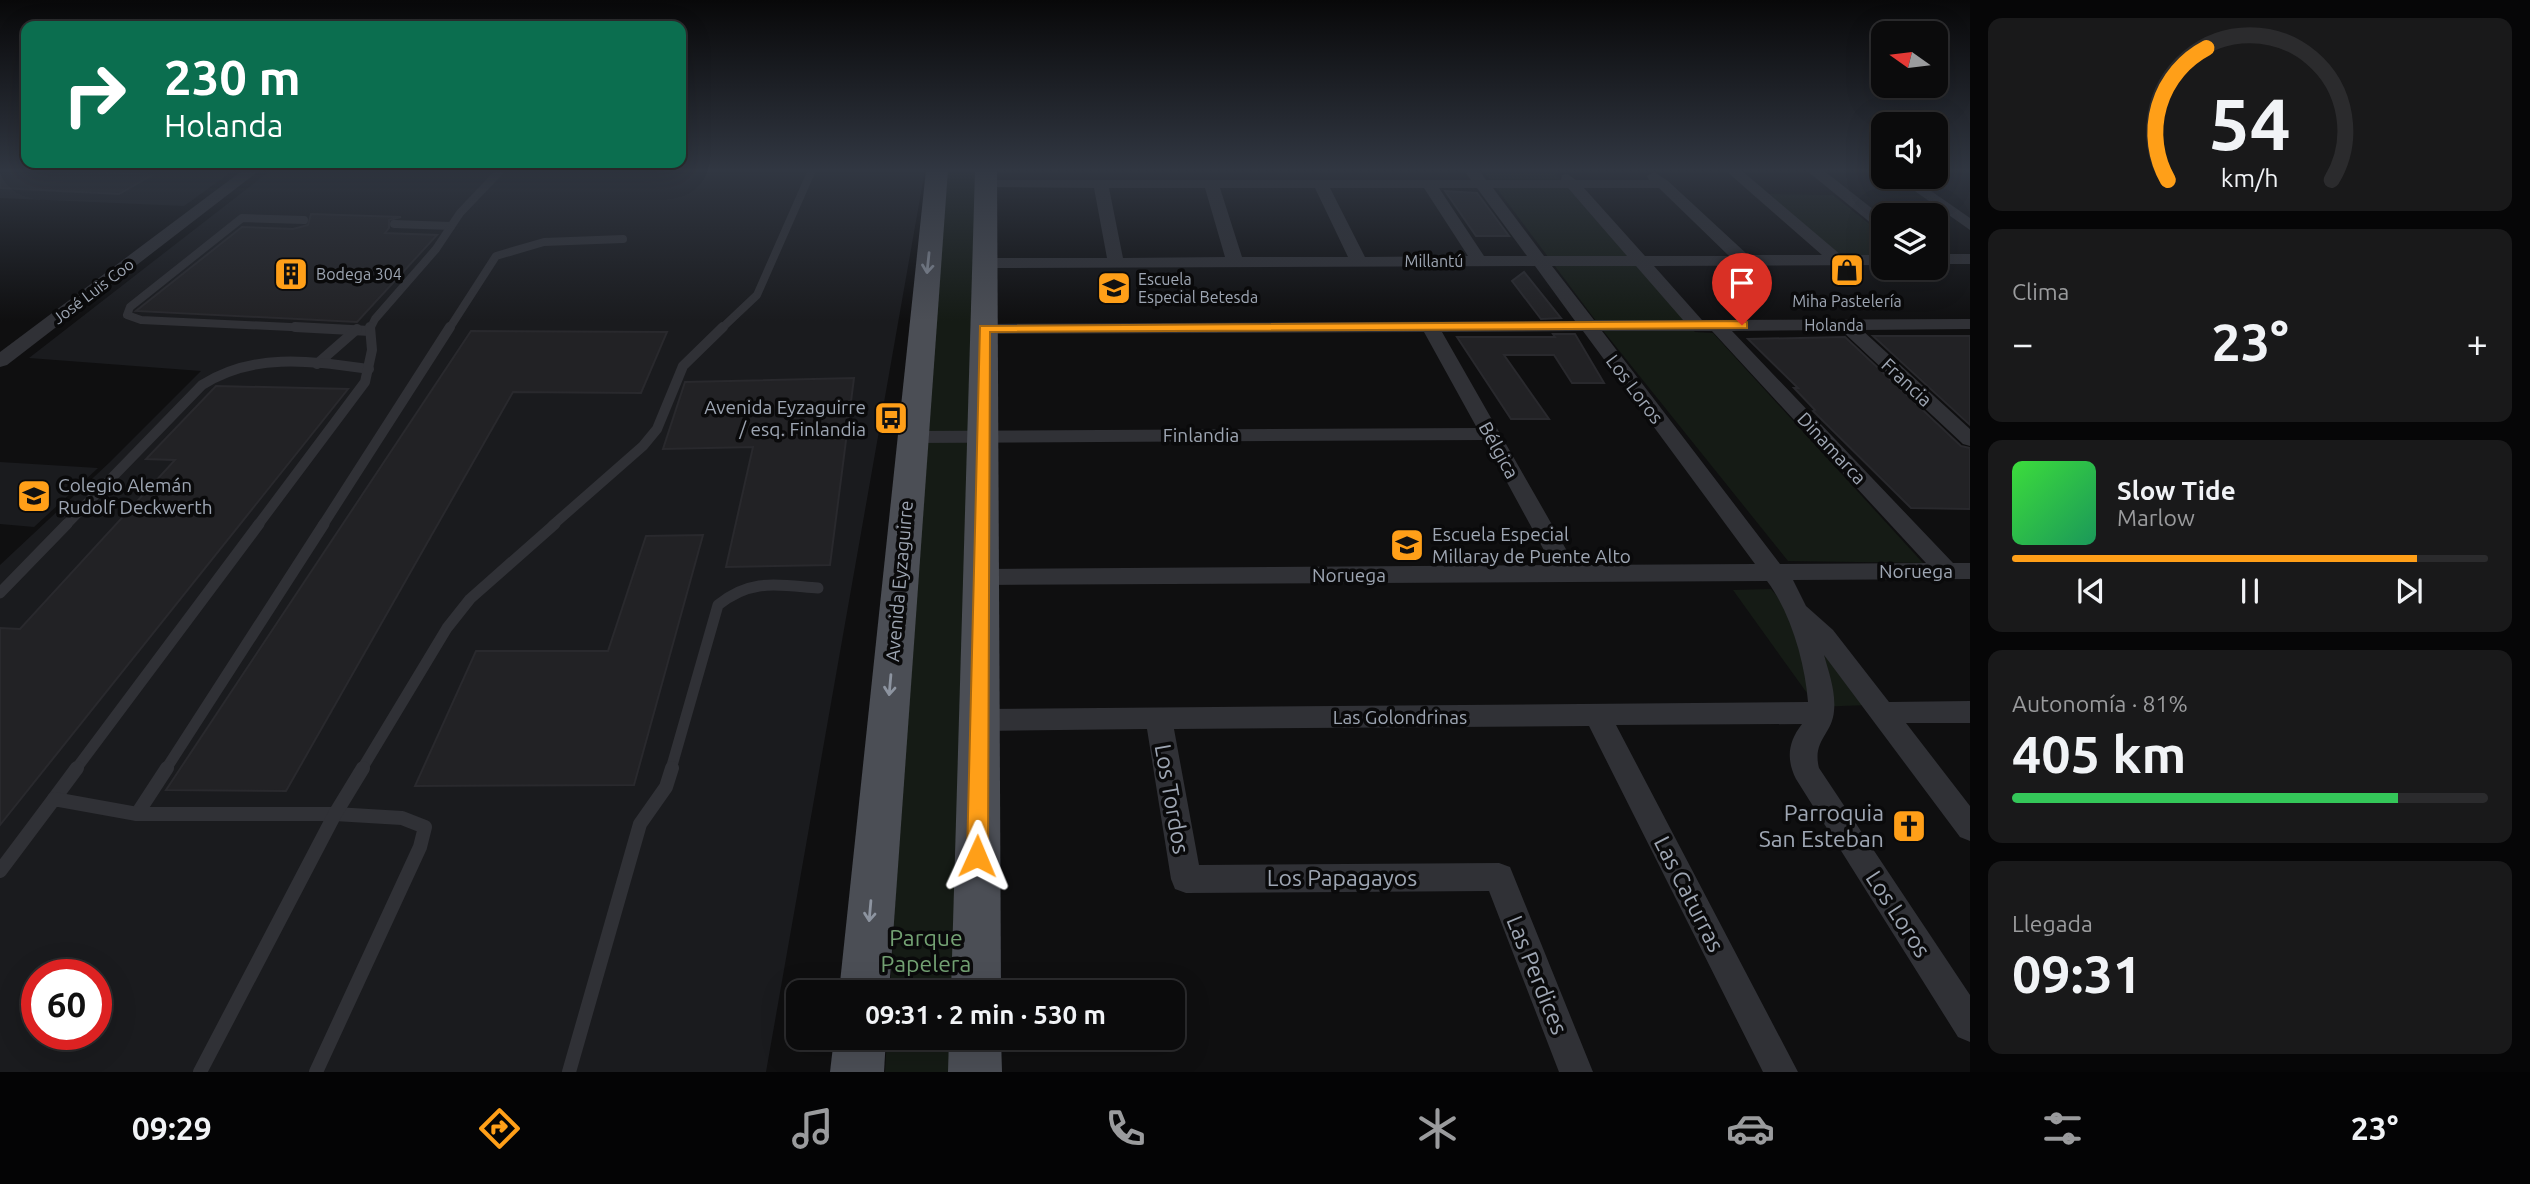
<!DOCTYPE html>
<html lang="es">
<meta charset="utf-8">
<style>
body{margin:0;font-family:Ubuntu,sans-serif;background:#19191a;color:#f1f3f6;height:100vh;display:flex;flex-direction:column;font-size:26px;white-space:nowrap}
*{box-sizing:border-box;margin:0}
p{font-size:23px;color:#9a9b9d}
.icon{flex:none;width:38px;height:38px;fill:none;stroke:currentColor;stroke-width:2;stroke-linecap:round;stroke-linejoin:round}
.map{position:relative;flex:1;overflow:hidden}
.sheet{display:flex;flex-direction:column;gap:18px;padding:18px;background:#060607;width:560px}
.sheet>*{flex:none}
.guide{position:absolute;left:21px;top:21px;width:665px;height:147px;border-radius:14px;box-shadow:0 7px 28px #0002,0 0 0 2px #2b2b2d;background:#0b6e4f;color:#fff;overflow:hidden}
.needle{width:46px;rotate:284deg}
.fabs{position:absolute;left:1871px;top:21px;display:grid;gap:14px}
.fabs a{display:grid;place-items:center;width:77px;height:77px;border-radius:14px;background:#0b0b0c;box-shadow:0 7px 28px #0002,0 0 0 2px #2b2b2d;font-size:35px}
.speed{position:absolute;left:21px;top:959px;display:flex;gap:14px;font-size:35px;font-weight:700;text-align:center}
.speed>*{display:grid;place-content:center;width:91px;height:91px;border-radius:50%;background:#0b0b0c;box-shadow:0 7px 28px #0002,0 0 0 2px #2b2b2d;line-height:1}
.speed .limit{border:10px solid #d22;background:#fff;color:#111}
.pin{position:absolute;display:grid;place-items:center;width:60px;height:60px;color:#fff;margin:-72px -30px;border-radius:50% 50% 50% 0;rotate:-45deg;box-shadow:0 0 7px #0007}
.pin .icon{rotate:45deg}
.me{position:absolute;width:77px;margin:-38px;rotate:1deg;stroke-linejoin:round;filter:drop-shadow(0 0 5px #0008)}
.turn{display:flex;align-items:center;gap:24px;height:147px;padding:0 28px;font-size:32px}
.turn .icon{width:91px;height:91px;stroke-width:2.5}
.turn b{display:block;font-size:49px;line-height:60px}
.big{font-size:52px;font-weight:600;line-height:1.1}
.sheet .widget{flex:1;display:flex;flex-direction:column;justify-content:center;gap:10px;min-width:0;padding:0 24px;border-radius:14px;background:#19191a}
.sheet .dial{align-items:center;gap:0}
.dial svg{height:182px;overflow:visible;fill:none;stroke:#2b2b2d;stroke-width:7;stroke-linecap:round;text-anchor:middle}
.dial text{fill:#f1f3f6;stroke:none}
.song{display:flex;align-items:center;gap:21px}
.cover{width:84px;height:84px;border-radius:10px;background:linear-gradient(135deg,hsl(120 70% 55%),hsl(150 70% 35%))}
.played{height:7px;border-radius:4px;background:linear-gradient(90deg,#ff9f18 85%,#2b2b2d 85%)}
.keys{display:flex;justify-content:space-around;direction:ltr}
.heat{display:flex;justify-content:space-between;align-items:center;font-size:38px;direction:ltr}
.charge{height:10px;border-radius:5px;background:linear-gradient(90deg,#34c759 81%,#2b2b2d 0)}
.trip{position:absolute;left:786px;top:980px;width:399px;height:70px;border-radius:14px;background:#0b0b0c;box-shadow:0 7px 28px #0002,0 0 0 2px #2b2b2d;font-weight:600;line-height:70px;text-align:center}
.tabs{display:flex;height:112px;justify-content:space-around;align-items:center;background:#040405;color:#9a9b9d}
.tabs .icon{width:49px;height:49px}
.tabs .current{color:#ff9f18}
.tabs b{font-size:32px;color:#f1f3f6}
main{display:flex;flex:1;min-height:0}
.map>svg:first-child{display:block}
</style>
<main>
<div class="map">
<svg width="1970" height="1072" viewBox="0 0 1970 1072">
<rect width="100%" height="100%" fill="#0f0f10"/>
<g fill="#1a1b1e" fill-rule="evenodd">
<path d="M 0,170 L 234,170 L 184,206 L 0,198 Z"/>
<path d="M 271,170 L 925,170 L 766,1072 L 0,1072 L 0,565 L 110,462 L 201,371 L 29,358 ZM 37,975 L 96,975 L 96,1034 L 37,1034 Z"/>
<path d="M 0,462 L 98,468 L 34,527 L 0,524 Z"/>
</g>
<g fill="#151b15">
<path d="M 945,170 L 984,170 L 959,992 L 890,992 L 924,399 Z"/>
<path d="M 1483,170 L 1552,170 L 1695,332 L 1713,333 L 1923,563 L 1788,561 L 1605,333 Z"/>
<path d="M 1768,194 L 1833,195 L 1883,235 L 1883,256 L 1839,256 Z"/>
<path d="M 1771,589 L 1868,705 L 1817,707 L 1733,590 Z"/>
<path d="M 887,1038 L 958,1038 L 957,1072 L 885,1072 Z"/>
</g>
<g fill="#222225" stroke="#29292d" stroke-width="2">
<path d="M 0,170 L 74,170 L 152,175 L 119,194 L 0,188 Z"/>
<path d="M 1445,191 L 1477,193 L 1509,236 L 1476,236 Z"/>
<path d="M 311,214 L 401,217 L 389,220 L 389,228 L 385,233 L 437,235 L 357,322 L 136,311 L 242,227 L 293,229 L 308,225 Z"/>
<path d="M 1524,272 L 1561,318 L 1541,319 L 1512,281 Z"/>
<path d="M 471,331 L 667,332 L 641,393 L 513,392 L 286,791 L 166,790 Z"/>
<path d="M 1553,334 L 1575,334 L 1604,383 L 1572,383 L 1554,355 L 1504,355 L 1549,419 L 1511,419 L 1457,337 L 1555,337 Z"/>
<path d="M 1873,336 L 1970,336 L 1970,425 Z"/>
<path d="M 1845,337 L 1961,446 L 1970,448 L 1970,509 L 1911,508 L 1813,411 L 1815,410 L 1794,388 L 1798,388 L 1748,339 Z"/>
<path d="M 854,378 L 830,565 L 726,567 L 753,447 L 663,449 L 685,382 Z"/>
<path d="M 216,386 L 348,389 L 0,825 L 0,628 L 20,629 L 175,460 L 146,459 Z"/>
<path d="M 703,535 L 634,785 L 415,786 L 476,651 L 608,651 L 646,536 Z"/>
</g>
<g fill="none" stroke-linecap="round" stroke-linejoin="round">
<g stroke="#303136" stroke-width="8">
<path d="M 304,220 L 242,218 L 130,307 L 127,315 L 141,320 L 332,329"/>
<path d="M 394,224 L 451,226"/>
<path d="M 370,329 L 375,319 L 436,249 L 460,213 L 501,170"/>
<path d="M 449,329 L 496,256 L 544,242 L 623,239"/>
<path d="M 721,329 L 757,295 L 812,170"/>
</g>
<g stroke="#303136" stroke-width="10">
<path d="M 295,327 L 370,331"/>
<path d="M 317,364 L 357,329"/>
<path d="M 66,525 L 202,385 C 254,352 311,361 369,369"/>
<path d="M 258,525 L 365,382 L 372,350 L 370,327"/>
<path d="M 323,525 L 450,327"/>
<path d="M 553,525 L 643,446 L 657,429 L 683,366 L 723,327"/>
</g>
<g stroke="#303136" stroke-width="11">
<path d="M 0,593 L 67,524"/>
<path d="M 76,769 L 259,524"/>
<path d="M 166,769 L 324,524"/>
<path d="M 362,769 L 447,628 L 470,599 L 555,524"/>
<path d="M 671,769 L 718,605 C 751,578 778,585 818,588"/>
</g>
<g stroke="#303136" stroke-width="14">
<path d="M 54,799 L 77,768"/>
<path d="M 137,814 L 167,768"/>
<path d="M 0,871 L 54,799 L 137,814 L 335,814 L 402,818 L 425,827 L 420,847 L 316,1072"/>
<path d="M 200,1072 L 335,814 L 363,768"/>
<path d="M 569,1072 L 640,824 L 666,787 L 672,768"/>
</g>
<g fill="#303136" fill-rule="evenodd">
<path d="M 243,170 L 260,170 L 7,365 L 0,367 L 0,352 Z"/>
<path d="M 1464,170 L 1479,170 L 1486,180 L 1561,180 L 1562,175 L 1567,174 L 1576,180 L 1649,180 L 1647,176 L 1654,172 L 1668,181 L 1748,255 L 1822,255 L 1725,170 L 1741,170 L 1841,255 L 1883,255 L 1883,265 L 1654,266 L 1702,320 L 1970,319 L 1970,329 L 1862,330 L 1970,429 L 1970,446 L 1963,444 L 1841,330 L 1732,331 L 1953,563 L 1970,563 L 1970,579 L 1793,580 L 1806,606 L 1833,630 L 1889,702 L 1970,701 L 1970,723 L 1906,723 L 1970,806 L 1970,841 L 1960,837 L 1824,655 C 1829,673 1836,692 1834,711 C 1832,735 1812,740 1819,768 L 1970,995 L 1970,1042 L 1958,1037 L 1796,779 C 1786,759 1788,742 1802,724 L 1616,725 L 1798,1072 L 1763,1072 L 1589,726 L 1174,729 L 1199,865 L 1499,863 L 1510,867 L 1593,1072 L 1559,1072 L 1489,891 L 1186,893 L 1175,889 L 1171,879 L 1147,729 L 979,731 L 969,728 L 966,720 L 969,712 L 979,709 L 1808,702 C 1805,663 1791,613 1767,581 L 981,585 L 973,583 L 969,577 L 973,571 L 981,569 L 1552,565 L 1484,440 L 911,443 L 904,441 L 901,437 L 904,433 L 911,431 L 1477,428 L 1424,332 L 984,334 L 975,329 L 984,324 L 1575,321 L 1535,266 L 985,268 L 977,263 L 985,258 L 1107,258 L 1094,188 L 981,187 L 979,184 L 981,181 L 986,180 L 1471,180 ZM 1109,188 L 1205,188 L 1225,257 L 1123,258 ZM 1220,188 L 1315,188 L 1348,257 L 1242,257 ZM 1330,188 L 1424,188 L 1468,256 L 1365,257 ZM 1439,188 L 1477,188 L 1527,256 L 1484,256 ZM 1493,188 L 1568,188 L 1627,256 L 1544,256 ZM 1584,188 L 1659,188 L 1729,256 L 1645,256 ZM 1552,266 L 1636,266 L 1683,320 L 1594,320 ZM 1583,331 L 1755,564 L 1575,565 L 1442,332 ZM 1602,331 L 1712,331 L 1926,563 L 1780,564 Z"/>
<path d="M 1806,170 L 1823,170 L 1883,217 L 1883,230 L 1877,228 Z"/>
<path d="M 1895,177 L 1911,177 L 1970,218 L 1970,230 Z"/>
<rect x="1936" y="254" width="34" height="10"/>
</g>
<g fill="#4b4e55" fill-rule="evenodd">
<path d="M 926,170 L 948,170 L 889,992 L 839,992 Z"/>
<path d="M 975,170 L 997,170 L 1001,992 L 951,992 Z"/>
<path d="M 834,1038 L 886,1038 L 884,1072 L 830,1072 Z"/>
<path d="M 949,1038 L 1001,1038 L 1002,1072 L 948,1072 Z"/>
</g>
</g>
<defs><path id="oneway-shaft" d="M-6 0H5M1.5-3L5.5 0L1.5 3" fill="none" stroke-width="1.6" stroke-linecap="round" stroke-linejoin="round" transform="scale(1.75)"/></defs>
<g stroke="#8d94a0">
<use href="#oneway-shaft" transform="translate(928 263) rotate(96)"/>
<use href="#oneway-shaft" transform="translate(890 685) rotate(95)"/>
<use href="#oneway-shaft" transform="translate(870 911) rotate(95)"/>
</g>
<linearGradient id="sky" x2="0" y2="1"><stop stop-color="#080809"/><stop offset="0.53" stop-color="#313742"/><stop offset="1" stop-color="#313742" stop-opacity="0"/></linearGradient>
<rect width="1970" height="321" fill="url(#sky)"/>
<path fill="#ff9f18" stroke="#a66710" stroke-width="2" d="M 1742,321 L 1747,322 L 1747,328 L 990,332 L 988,856 L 985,863 L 977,865 L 970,863 L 967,856 L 980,326 Z"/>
<defs>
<g id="shop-square" transform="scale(1.75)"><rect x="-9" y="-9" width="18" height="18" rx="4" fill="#ff9f18" stroke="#0a0a0b"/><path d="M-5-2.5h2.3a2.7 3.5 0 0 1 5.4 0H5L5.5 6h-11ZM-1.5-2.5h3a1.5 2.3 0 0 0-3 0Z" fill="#111"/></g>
<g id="building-square" transform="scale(1.75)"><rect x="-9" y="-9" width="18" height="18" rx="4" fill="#ff9f18" stroke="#0a0a0b"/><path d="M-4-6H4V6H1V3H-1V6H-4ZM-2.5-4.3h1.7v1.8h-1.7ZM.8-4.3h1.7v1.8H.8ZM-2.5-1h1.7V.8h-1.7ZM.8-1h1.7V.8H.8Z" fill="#111"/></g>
<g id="school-square" transform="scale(1.75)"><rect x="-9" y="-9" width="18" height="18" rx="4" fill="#ff9f18" stroke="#0a0a0b"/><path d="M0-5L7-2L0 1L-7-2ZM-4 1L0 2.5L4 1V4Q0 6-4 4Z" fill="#111"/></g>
<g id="bus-square" transform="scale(1.75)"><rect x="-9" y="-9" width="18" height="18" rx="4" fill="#ff9f18" stroke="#0a0a0b"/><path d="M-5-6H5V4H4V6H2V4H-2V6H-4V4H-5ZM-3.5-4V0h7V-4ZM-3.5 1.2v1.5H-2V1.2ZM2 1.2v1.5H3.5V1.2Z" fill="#111"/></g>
<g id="church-square" transform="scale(1.75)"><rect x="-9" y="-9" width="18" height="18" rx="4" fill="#ff9f18" stroke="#0a0a0b"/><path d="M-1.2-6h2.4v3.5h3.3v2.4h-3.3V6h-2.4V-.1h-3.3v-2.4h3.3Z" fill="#111"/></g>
</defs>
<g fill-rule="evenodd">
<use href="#shop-square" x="1847" y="270"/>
<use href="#building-square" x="291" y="274"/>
<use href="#school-square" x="1114" y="288"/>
<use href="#bus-square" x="891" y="418"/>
<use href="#school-square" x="34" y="496"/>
<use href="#school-square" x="1407" y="545"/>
<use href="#church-square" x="1909" y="826"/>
</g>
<g text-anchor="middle" stroke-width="7" stroke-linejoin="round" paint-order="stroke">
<g font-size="16" fill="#9ea6b3" stroke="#0a0a0b">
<text x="1434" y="267">Millantú</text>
<text transform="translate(93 291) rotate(-37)" y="6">José Luis Coo</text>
<text x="1834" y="331">Holanda</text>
</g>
<g font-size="16" fill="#9ea6b3" stroke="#0a0a0b" text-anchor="start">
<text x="316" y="280">Bodega 304</text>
<text x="1138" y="285">Escuela<tspan x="1138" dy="18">Especial Betesda</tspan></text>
<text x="1847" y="307" text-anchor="middle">Miha Pastelería</text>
</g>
<g font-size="19" fill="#9ea6b3" stroke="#0a0a0b">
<text transform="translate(1907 382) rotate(43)" y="7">Francia</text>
<text transform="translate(1635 389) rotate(53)" y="7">Los Loros</text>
<text x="1201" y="442">Finlandia</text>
<text transform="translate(1832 448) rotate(47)" y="7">Dinamarca</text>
<text transform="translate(1499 450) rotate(61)" y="7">Bélgica</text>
<text x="1916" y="578">Noruega</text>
<text x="1349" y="582">Noruega</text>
<text transform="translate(899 581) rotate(-85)" y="7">Avenida Eyzaguirre</text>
<text x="1400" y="724">Las Golondrinas</text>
</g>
<g font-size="19" fill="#9ea6b3" stroke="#0a0a0b" text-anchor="start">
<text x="866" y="414" text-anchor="end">Avenida Eyzaguirre<tspan x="866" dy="22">/ esq. Finlandia</tspan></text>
<text x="58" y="492">Colegio Alemán<tspan x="58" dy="22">Rudolf Deckwerth</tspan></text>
<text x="1432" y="541">Escuela Especial<tspan x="1432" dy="22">Millaray de Puente Alto</tspan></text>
</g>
<g font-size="23" fill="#9ea6b3" stroke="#0a0a0b">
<text transform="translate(1172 799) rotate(80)" y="8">Los Tordos</text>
<text x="1342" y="886">Los Papagayos</text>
<text transform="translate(1689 894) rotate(63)" y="8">Las Caturras</text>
<text transform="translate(1898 914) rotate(57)" y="8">Los Loros</text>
<text transform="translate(1537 975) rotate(68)" y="8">Las Perdices</text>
</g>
<g font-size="23" fill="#9ea6b3" stroke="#0a0a0b" text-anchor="end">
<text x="1884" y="821">Parroquia<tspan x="1884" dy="26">San Esteban</tspan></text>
</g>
<g font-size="23" fill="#73a173" stroke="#0a0a0b">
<text x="926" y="946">Parque<tspan x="926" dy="26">Papelera</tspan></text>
</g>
</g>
</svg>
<div class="fabs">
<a><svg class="needle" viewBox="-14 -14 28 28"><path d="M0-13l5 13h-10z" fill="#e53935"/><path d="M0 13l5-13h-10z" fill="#9a9b9d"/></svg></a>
<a><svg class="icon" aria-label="sound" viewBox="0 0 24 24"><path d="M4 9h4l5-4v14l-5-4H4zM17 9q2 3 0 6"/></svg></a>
<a><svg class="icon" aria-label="layers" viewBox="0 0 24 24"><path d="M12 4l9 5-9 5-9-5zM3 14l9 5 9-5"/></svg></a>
</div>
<div class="speed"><div class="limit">60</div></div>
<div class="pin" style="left:1742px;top:325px;background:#d93025"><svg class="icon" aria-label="arrive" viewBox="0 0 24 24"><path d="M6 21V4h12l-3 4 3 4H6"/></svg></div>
<svg class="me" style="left:977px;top:856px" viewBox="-20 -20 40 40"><path d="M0-17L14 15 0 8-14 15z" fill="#ff9f18" stroke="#fff" stroke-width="4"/></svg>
<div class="trip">09:31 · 2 min · 530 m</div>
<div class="guide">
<div class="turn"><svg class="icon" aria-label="right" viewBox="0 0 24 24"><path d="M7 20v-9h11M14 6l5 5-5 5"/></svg><div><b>230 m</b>Holanda</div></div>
</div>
</div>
<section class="sheet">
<div class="widget dial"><svg viewBox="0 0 100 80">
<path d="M14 69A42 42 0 1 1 86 69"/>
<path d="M14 69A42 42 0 0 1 31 11" stroke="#ff9f18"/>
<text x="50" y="56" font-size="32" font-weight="700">54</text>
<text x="50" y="72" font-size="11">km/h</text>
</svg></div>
<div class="widget"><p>Clima</p>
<div class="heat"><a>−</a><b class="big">23°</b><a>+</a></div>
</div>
<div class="widget">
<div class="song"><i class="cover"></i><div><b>Slow Tide</b><p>Marlow</p></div></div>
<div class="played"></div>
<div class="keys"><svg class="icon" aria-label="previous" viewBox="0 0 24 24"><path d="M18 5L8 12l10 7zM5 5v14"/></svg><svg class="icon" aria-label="pause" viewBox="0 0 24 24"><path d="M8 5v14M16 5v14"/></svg><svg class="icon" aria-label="next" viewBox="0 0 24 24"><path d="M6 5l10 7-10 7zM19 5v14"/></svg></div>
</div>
<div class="widget"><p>Autonomía · 81%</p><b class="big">405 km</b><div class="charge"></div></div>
<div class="widget"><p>Llegada</p><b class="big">09:31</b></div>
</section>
</main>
<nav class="tabs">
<b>09:29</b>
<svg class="icon current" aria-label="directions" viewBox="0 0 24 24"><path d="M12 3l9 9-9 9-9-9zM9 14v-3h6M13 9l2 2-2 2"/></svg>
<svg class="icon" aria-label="music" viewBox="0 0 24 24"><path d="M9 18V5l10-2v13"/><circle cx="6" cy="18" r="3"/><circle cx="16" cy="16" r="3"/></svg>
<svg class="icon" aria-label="phone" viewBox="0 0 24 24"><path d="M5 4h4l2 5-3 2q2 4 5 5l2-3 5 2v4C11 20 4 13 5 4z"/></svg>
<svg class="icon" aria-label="climate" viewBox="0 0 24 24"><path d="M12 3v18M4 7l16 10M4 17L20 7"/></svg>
<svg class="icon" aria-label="car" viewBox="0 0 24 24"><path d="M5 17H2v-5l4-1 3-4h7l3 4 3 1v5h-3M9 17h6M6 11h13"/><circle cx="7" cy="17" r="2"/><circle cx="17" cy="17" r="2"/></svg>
<svg class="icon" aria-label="filters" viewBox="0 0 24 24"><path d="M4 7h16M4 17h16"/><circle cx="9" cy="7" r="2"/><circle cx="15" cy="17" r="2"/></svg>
<b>23°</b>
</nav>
